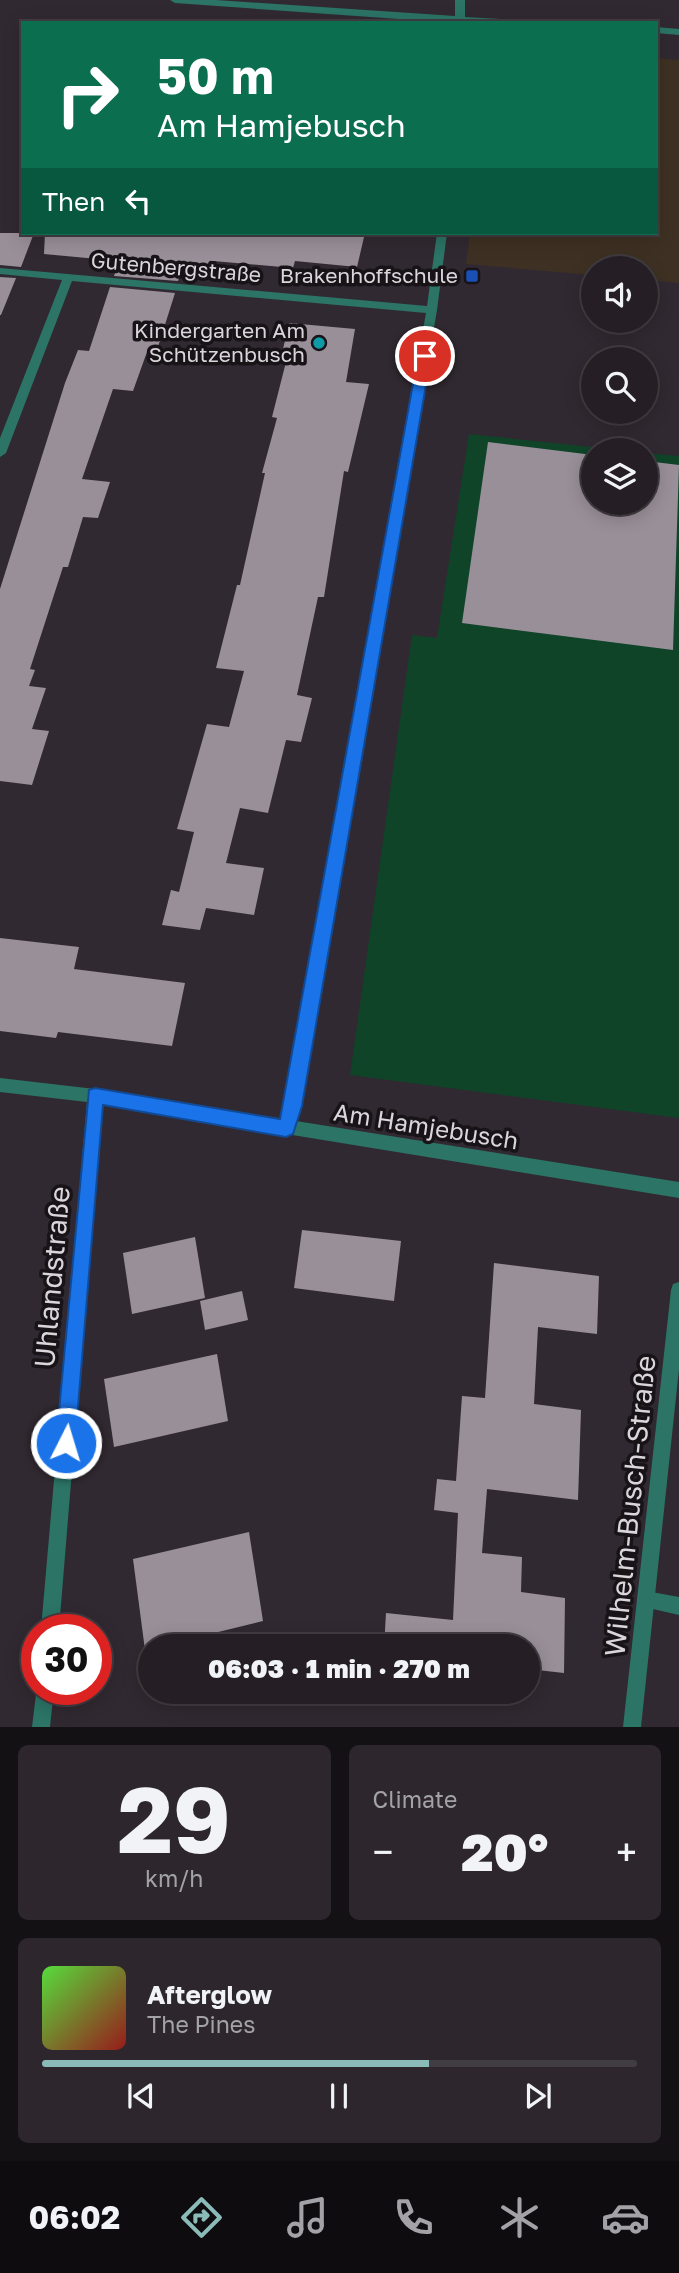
<!DOCTYPE html>
<meta charset="utf-8">
<style>
body{margin:0;font-family:"Golos Text",sans-serif;background:#2d272d;color:#f1f3f6;height:100vh;display:flex;flex-direction:column;font-size:26px;white-space:nowrap}
*{box-sizing:border-box;margin:0}
p{font-size:23px;color:#a3a2a7}
.icon{flex:none;width:38px;height:38px;fill:none;stroke:currentColor;stroke-width:2;stroke-linecap:round;stroke-linejoin:round}
.map{position:relative;height:1727px;overflow:hidden}
.drawer{display:flex;flex-direction:column;gap:18px;padding:18px;background:#141114;flex:1}
.drawer>*{flex:none}
.guide{position:absolute;left:21px;top:21px;width:637px;height:214px;border-radius:0px;box-shadow:0 4px 18px #0003,0 0 0 2px #423d42;background:#0b6e4f;color:#fff;overflow:hidden}
.controls{position:absolute;left:581px;top:256px;display:grid;gap:14px}
.controls a{display:grid;place-items:center;width:77px;height:77px;border-radius:50%;background:#251f25;box-shadow:0 4px 18px #0003,0 0 0 2px #423d42;font-size:35px}
.speed{position:absolute;left:21px;top:1614px;display:flex;gap:14px;font-size:35px;font-weight:700;text-align:center}
.speed>*{display:grid;place-content:center;width:91px;height:91px;border-radius:50%;background:#251f25;box-shadow:0 4px 18px #0003,0 0 0 2px #423d42;line-height:1}
.speed .limit{border:10px solid #d22;background:#fff;color:#111}
.pin{position:absolute;display:grid;place-items:center;width:60px;height:60px;color:#fff;margin:-30px;border:4px solid #fff;border-radius:50%;box-shadow:0 2px 7px #0007}
.me{position:absolute;width:77px;margin:-38px;rotate:5deg;stroke-linejoin:round;filter:drop-shadow(0 0 5px #0008)}
.turn{display:flex;align-items:center;gap:24px;height:147px;padding:0 21px;font-size:32px}
.turn .icon{width:91px;height:91px;stroke-width:2.5}
.turn b{display:block;font-size:49px;line-height:60px}
.then{display:flex;align-items:center;height:66px;padding:0 21px;background:#0003;gap:14px;font-size:26px}
.big{font-size:52px;font-weight:800;line-height:1.1}
.drawer .widget{flex:1;display:flex;flex-direction:column;justify-content:center;gap:10px;min-width:0;padding:0 24px;border-radius:10px;background:#2d272d}
.drawer .dial{align-items:center;gap:0}
.dial b{font-size:91px;line-height:1}
.song{display:flex;align-items:center;gap:21px}
.cover{width:84px;height:84px;border-radius:10px;background:linear-gradient(135deg,hsl(110 70% 55%),hsl(0 70% 35%))}
.played{height:7px;border-radius:4px;background:linear-gradient(90deg,#8bbbb9 65%,#423d42 65%)}
.keys{display:flex;justify-content:space-around;direction:ltr}
.heat{display:flex;justify-content:space-between;align-items:center;font-size:38px;direction:ltr}
.drawer .tiles{flex:1;display:grid;gap:18px;grid-template-columns:1fr 1fr}
.widget:last-child{grid-column:span 2}
.trip{position:absolute;left:138px;top:1634px;width:402px;height:70px;border-radius:35px;background:#251f25;box-shadow:0 4px 18px #0003,0 0 0 2px #423d42;font-weight:800;line-height:70px;text-align:center}
.tabs{display:flex;height:112px;justify-content:space-around;align-items:center;background:#0f0c0f;color:#a3a2a7}
.tabs .icon{width:49px;height:49px}
.tabs .on{color:#8bbbb9}
.tabs b{font-size:32px;color:#f1f3f6}
.map>svg:first-child{display:block}
</style>
<div class="map">
<svg width="679" height="1727" viewBox="0 0 679 1727">
<rect width="100%" height="100%" fill="#312931"/>
<path fill="#3e3123" d="M 656,58 L 679,60 L 679,283 L 646,280 L 646,268 L 593,268 L 593,275 L 466,264 L 470,233 L 656,233 Z"/>
<path fill="#0f4429" d="M 469,434 L 619,450 L 593,450 L 593,502 L 646,502 L 646,453 L 679,456 L 679,1118 L 350,1075 L 412,635 L 437,638 Z"/>
<g fill="#998f99">
<path d="M 0,233 L 34,233 L 21,267 L 0,265 Z"/>
<path d="M 45,233 L 292,233 L 322,235 L 322,233 L 365,233 L 357,267 L 295,261 L 293,268 L 213,261 L 212,266 L 184,263 L 178,281 L 114,276 L 119,261 L 44,254 Z"/>
<path d="M 0,277 L 16,278 L 1,315 L 0,315 Z"/>
<path d="M 110,287 L 175,293 L 157,350 L 148,349 L 133,391 L 113,389 L 82,479 L 110,482 L 98,518 L 83,517 L 68,567 L 63,567 L 30,669 L 35,670 L 29,686 L 46,688 L 32,729 L 49,731 L 32,785 L 0,781 L 0,589 L 65,383 L 78,350 L 89,351 Z"/>
<path d="M 289,323 L 355,329 L 346,382 L 369,384 L 348,472 L 344,471 L 324,597 L 318,597 L 297,695 L 312,698 L 301,742 L 286,740 L 268,813 L 240,808 L 226,863 L 264,868 L 254,915 L 206,908 L 200,930 L 162,925 L 171,890 L 179,892 L 194,832 L 177,829 L 207,724 L 229,727 L 244,671 L 216,668 L 237,585 L 240,585 L 265,473 L 262,473 L 277,418 L 272,417 L 287,358 L 281,358 Z"/>
<path d="M 488,442 L 593,455 L 593,502 L 646,502 L 646,461 L 679,465 L 673,650 L 462,623 Z"/>
<path d="M 0,938 L 79,947 L 74,969 L 185,983 L 172,1046 L 58,1032 L 56,1038 L 0,1031 Z"/>
<path d="M 302,1230 L 401,1241 L 394,1301 L 294,1288 Z"/>
<path d="M 195,1237 L 205,1298 L 132,1314 L 123,1253 Z"/>
<path d="M 494,1263 L 599,1276 L 597,1334 L 538,1327 L 534,1404 L 581,1410 L 578,1500 L 487,1489 L 482,1553 L 522,1557 L 521,1592 L 565,1598 L 564,1673 L 528,1669 L 528,1647 L 384,1647 L 386,1613 L 453,1620 L 458,1513 L 434,1510 L 437,1479 L 456,1481 L 462,1396 L 485,1398 Z"/>
<path d="M 242,1291 L 248,1320 L 205,1330 L 200,1301 Z"/>
<path d="M 217,1354 L 228,1421 L 114,1447 L 104,1379 Z"/>
<path d="M 249,1532 L 263,1621 L 145,1650 L 133,1559 Z"/>
</g>
<g fill="none" stroke-linecap="round" stroke-linejoin="round">
<path fill="#2b7466" fill-rule="evenodd" d="M 646,1591 L 679,1597 L 679,1615 L 640,1606 L 637,1600 L 640,1594 Z"/>
<g fill="#2b7466" fill-rule="evenodd">
<path d="M 170,0 L 216,0 L 455,16 L 455,0 L 465,0 L 465,17 L 521,20 L 525,23 L 455,23 L 175,3 Z"/>
<path d="M 656,27 L 679,29 L 679,35 L 656,33 Z"/>
<path d="M 437,233 L 447,233 L 437,310 L 301,1106 L 296,1121 L 679,1182 L 679,1198 L 102,1104 L 59,1629 L 41,1629 L 87,1102 L 0,1092 L 0,1078 L 95,1089 L 281,1119 L 426,313 L 72,281 L 6,453 L 0,457 L 0,438 L 62,280 L 0,274 L 0,268 L 427,306 Z"/>
<path d="M 679,1282 L 679,1369 L 641,1727 L 623,1727 L 671,1290 L 673,1284 Z"/>
<path d="M 37,1686 L 37,1689 L 54,1689 L 50,1727 L 32,1727 Z"/>
</g>
</g>
<path fill="#1a73e8" stroke="#114b97" stroke-width="2" d="M 425,351 L 431,356 L 302,1106 L 293,1134 L 286,1137 L 103,1105 L 75,1443 L 73,1450 L 66,1452 L 59,1450 L 56,1443 L 89,1090 L 95,1088 L 280,1119 L 418,356 Z"/>
<rect fill="#1a4fb4" stroke="#171317" stroke-width="2.5" x="465" y="269" width="14" height="14" rx="3.5"/>
<circle fill="#0f9aa8" stroke="#171317" stroke-width="2.5" cx="319" cy="343" r="7"/>
<g text-anchor="middle" stroke-width="7" stroke-linejoin="round" paint-order="stroke">
<g font-size="21" fill="#dad5da" stroke="#171317">
<text transform="translate(176 268) rotate(5)" y="7">Gutenbergstraße</text>
</g>
<g font-size="21" fill="#dad5da" stroke="#171317" text-anchor="end">
<text x="458" y="283">Brakenhoffschule</text>
<text x="305" y="338">Kindergarten Am<tspan x="305" dy="24">Schützenbusch</tspan></text>
</g>
<g font-size="24" fill="#dad5da" stroke="#171317">
<text transform="translate(426 1127) rotate(9)" y="8">Am Hamjebusch</text>
</g>
<g font-size="28" fill="#dad5da" stroke="#171317">
<text transform="translate(52 1277) rotate(-85)" y="10">Uhlandstraße</text>
<text transform="translate(630 1506) rotate(-84)" y="10">Wilhelm-Busch-Straße</text>
</g>
</g>
</svg>
<div class="controls">
<a><svg class="icon" aria-label="sound" viewBox="0 0 24 24"><path d="M4 9h4l5-4v14l-5-4H4zM17 9q2 3 0 6"/></svg></a>
<a><svg class="icon" aria-label="search" viewBox="0 0 24 24"><circle cx="10" cy="10" r="6"/><path d="M15 15l6 6"/></svg></a>
<a><svg class="icon" aria-label="layers" viewBox="0 0 24 24"><path d="M12 4l9 5-9 5-9-5zM3 14l9 5 9-5"/></svg></a>
</div>
<div class="speed"><div class="limit">30</div></div>
<div class="pin" style="left:425px;top:356px;background:#d93025"><svg class="icon" aria-label="arrive" viewBox="0 0 24 24"><path d="M6 21V4h12l-3 4 3 4H6"/></svg></div>
<svg class="me" style="left:66px;top:1443px" viewBox="-20 -20 40 40"><circle r="17" fill="#1a73e8" stroke="#fff" stroke-width="3"/><path d="M0-11L8 9 0 5-8 9z" fill="#fff"/></svg>
<div class="trip">06:03 · 1 min · 270 m</div>
<div class="guide">
<div class="turn"><svg class="icon" aria-label="right" viewBox="0 0 24 24"><path d="M7 20v-9h11M14 6l5 5-5 5"/></svg><div><b>50 m</b>Am Hamjebusch</div></div>
<div class="then">Then<svg class="icon" aria-label="left" viewBox="0 0 24 24"><path d="M17 20v-9H6M10 6l-5 5 5 5"/></svg></div>
</div>
</div>
<section class="drawer">
<div class="tiles">
<div class="widget dial"><b>29</b><p>km/h</p></div>
<div class="widget"><p>Climate</p>
<div class="heat"><a>−</a><b class="big">20°</b><a>+</a></div>
</div>
<div class="widget">
<div class="song"><i class="cover"></i><div><b>Afterglow</b><p>The Pines</p></div></div>
<div class="played"></div>
<div class="keys"><svg class="icon" aria-label="previous" viewBox="0 0 24 24"><path d="M18 5L8 12l10 7zM5 5v14"/></svg><svg class="icon" aria-label="pause" viewBox="0 0 24 24"><path d="M8 5v14M16 5v14"/></svg><svg class="icon" aria-label="next" viewBox="0 0 24 24"><path d="M6 5l10 7-10 7zM19 5v14"/></svg></div>
</div>
</div>
</section>
<nav class="tabs">
<b>06:02</b>
<svg class="icon on" aria-label="directions" viewBox="0 0 24 24"><path d="M12 3l9 9-9 9-9-9zM9 14v-3h6M13 9l2 2-2 2"/></svg>
<svg class="icon" aria-label="music" viewBox="0 0 24 24"><path d="M9 18V5l10-2v13"/><circle cx="6" cy="18" r="3"/><circle cx="16" cy="16" r="3"/></svg>
<svg class="icon" aria-label="phone" viewBox="0 0 24 24"><path d="M5 4h4l2 5-3 2q2 4 5 5l2-3 5 2v4C11 20 4 13 5 4z"/></svg>
<svg class="icon" aria-label="climate" viewBox="0 0 24 24"><path d="M12 3v18M4 7l16 10M4 17L20 7"/></svg>
<svg class="icon" aria-label="car" viewBox="0 0 24 24"><path d="M5 17H2v-5l4-1 3-4h7l3 4 3 1v5h-3M9 17h6M6 11h13"/><circle cx="7" cy="17" r="2"/><circle cx="17" cy="17" r="2"/></svg>
</nav>
